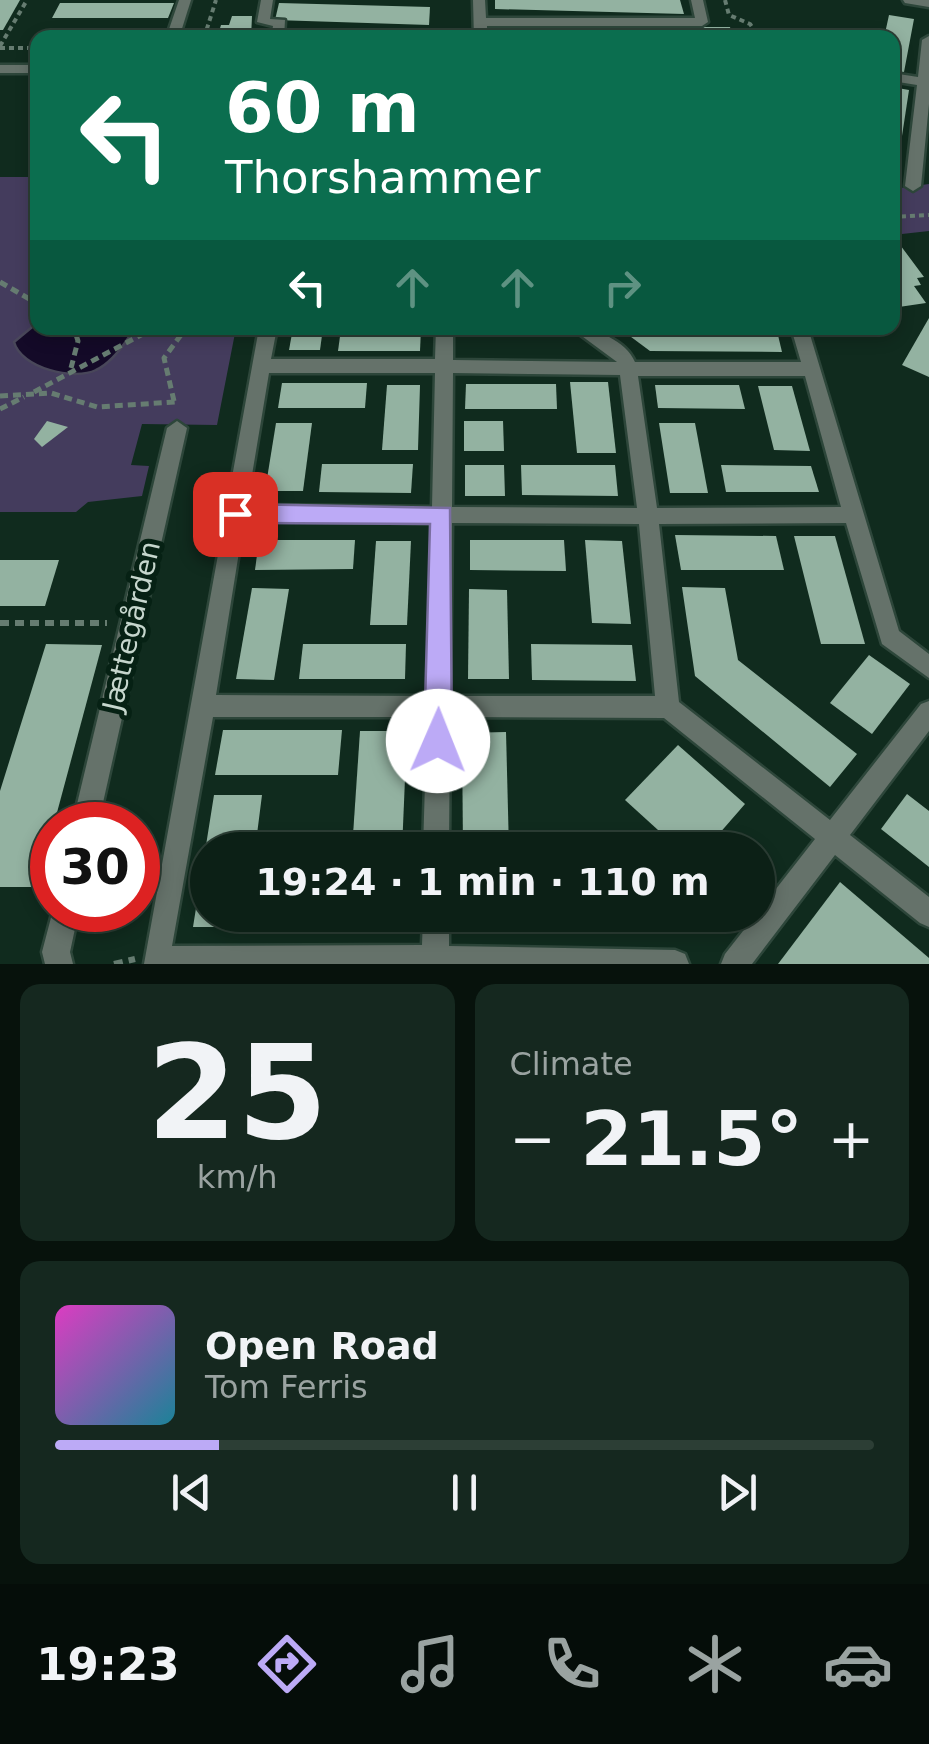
<!DOCTYPE html>
<meta charset="utf-8">
<style>
body{margin:0;font-family:"DejaVu Sans",sans-serif;background:#15281f;color:#f1f3f6;height:100vh;display:flex;flex-direction:column;font-size:38px;white-space:nowrap}
*{box-sizing:border-box;margin:0}
p{font-size:32px;color:#9aa3a1}
.icon{flex:none;width:55px;height:55px;fill:none;stroke:currentColor;stroke-width:2;stroke-linecap:round;stroke-linejoin:round}
.map{position:relative;height:964px;overflow:hidden}
.sheet{display:flex;flex-direction:column;gap:20px;padding:20px;background:#07120c;flex:1}
.sheet>*{flex:none}
.guide{position:absolute;left:30px;top:30px;width:870px;height:305px;border-radius:20px;box-shadow:0 5px 15px #0003,0 0 0 2px #2c3e35;background:#0b6e4f;color:#fff;overflow:hidden}
.speed{position:absolute;left:30px;top:802px;display:flex;gap:20px;font-size:50px;font-weight:700;text-align:center}
.speed>*{display:grid;place-content:center;width:130px;height:130px;border-radius:50%;background:#0c2016;box-shadow:0 5px 15px #0003,0 0 0 2px #2c3e35;line-height:1}
.speed .limit{border:15px solid #d22;background:#fff;color:#111}
.pin{position:absolute;display:grid;place-items:center;width:85px;height:85px;color:#fff;margin:-42px;border-radius:20px;box-shadow:0 5px 15px #0006}
.me{position:absolute;width:110px;margin:-55px;rotate:1deg;stroke-linejoin:round;filter:drop-shadow(0 0 8px #0008)}
.turn{display:flex;align-items:center;gap:35px;height:210px;padding:0 30px;font-size:45px}
.turn .icon{width:130px;height:130px;stroke-width:2.5}
.turn b{display:block;font-size:70px;line-height:85px}
.lanes{display:flex;align-items:center;height:95px;padding:0 30px;background:#0003;justify-content:center;gap:50px;direction:ltr}
.lanes .off{opacity:.35}
.big{font-size:75px;font-weight:800;line-height:1.1}
.sheet .tile{flex:1;display:flex;flex-direction:column;justify-content:center;gap:15px;min-width:0;padding:0 35px;border-radius:20px;background:#15281f}
.sheet .dial{align-items:center;gap:0}
.dial b{font-size:130px;line-height:1}
.song{display:flex;align-items:center;gap:30px}
.cover{width:120px;height:120px;border-radius:15px;background:linear-gradient(135deg,hsl(310 70% 55%),hsl(190 70% 35%))}
.played{height:10px;border-radius:5px;background:linear-gradient(90deg,#bcaaf6 20%,#2c3e35 20%)}
.keys{display:flex;justify-content:space-around;direction:ltr}
.heat{display:flex;justify-content:space-between;align-items:center;font-size:55px;direction:ltr}
.sheet .tiles{flex:1;display:grid;gap:20px;grid-template-columns:1fr 1fr}
.tile:last-child{grid-column:span 2}
.trip{position:absolute;left:190px;top:832px;width:585px;height:100px;border-radius:50px;background:#0c2016;box-shadow:0 5px 15px #0003,0 0 0 2px #2c3e35;font-weight:800;line-height:100px;text-align:center}
.tabs{display:flex;height:160px;justify-content:space-around;align-items:center;background:#050d09;color:#9aa3a1}
.tabs .icon{width:70px;height:70px}
.tabs .on{color:#bcaaf6}
.tabs b{font-size:45px;color:#f1f3f6}
.map>svg:first-child{display:block}
</style>
<div class="map">
<svg width="929" height="964" viewBox="0 0 929 964">
<rect width="100%" height="100%" fill="#102b1e"/>
<g fill="#443c5d">
<path d="M 0,177 L 37,177 L 38,328 L 236,328 L 217,425 L 142,424 L 131,465 L 149,466 L 142,496 L 88,502 L 76,512 L 0,512 Z"/>
<path d="M 929,184 L 929,231 L 893,235 L 892,189 Z"/>
</g>
<path fill="#140a28" stroke="#49475a" stroke-width="2.5" d="M 37,323 L 38,328 L 125,328 L 129,337 C 121,349 109,364 96,370 C 74,381 21,368 14,342 Z"/>
<g fill="#93b2a1">
<path d="M 0,0 L 20,0 L 3,30 L 0,30 Z"/>
<path d="M 495,0 L 680,0 L 684,14 L 495,9 Z"/>
<path d="M 60,3 L 174,3 L 168,18 L 52,18 Z"/>
<path d="M 279,3 L 430,7 L 429,25 L 275,20 Z"/>
<path d="M 889,15 L 914,19 L 904,72 L 892,70 L 892,38 L 884,38 Z"/>
<path d="M 232,16 L 252,16 L 251,38 L 217,38 L 221,25 L 229,25 Z"/>
<path d="M 694,27 L 730,27 L 733,38 L 696,38 Z"/>
<path d="M 892,87 L 909,90 L 895,182 L 892,181 Z"/>
<path d="M 892,234 L 924,277 L 917,278 L 921,285 L 914,286 L 926,303 L 892,308 Z"/>
<path d="M 929,318 L 929,377 L 902,365 Z"/>
<path d="M 293,328 L 323,328 L 320,350 L 289,350 Z"/>
<path d="M 619,328 L 777,331 L 782,352 L 650,351 Z"/>
<path d="M 341,329 L 421,329 L 420,351 L 338,351 Z"/>
<path d="M 570,382 L 608,382 L 616,453 L 577,453 Z"/>
<path d="M 282,383 L 367,383 L 365,408 L 278,408 Z"/>
<path d="M 466,384 L 556,384 L 557,409 L 465,409 Z"/>
<path d="M 387,385 L 420,385 L 418,450 L 382,450 Z"/>
<path d="M 655,385 L 739,385 L 745,409 L 658,408 Z"/>
<path d="M 758,386 L 792,386 L 810,451 L 774,450 Z"/>
<path d="M 47,421 L 68,427 L 42,447 L 34,439 Z"/>
<path d="M 464,421 L 503,421 L 504,451 L 464,451 Z"/>
<path d="M 276,423 L 312,423 L 303,491 L 265,491 Z"/>
<path d="M 659,423 L 695,423 L 708,493 L 670,493 Z"/>
<path d="M 322,464 L 413,464 L 411,493 L 319,492 Z"/>
<path d="M 465,465 L 504,465 L 505,496 L 465,496 Z"/>
<path d="M 521,465 L 615,465 L 618,496 L 522,495 Z"/>
<path d="M 721,465 L 811,466 L 819,492 L 726,492 Z"/>
<path d="M 675,535 L 776,536 L 784,570 L 681,570 Z"/>
<path d="M 794,536 L 835,536 L 865,644 L 821,644 Z"/>
<path d="M 259,540 L 355,540 L 353,569 L 255,570 Z"/>
<path d="M 470,540 L 564,540 L 566,571 L 470,570 Z"/>
<path d="M 585,540 L 622,541 L 631,624 L 592,623 Z"/>
<path d="M 376,541 L 411,541 L 407,625 L 370,625 Z"/>
<path d="M 0,560 L 59,560 L 45,606 L 0,606 Z"/>
<path d="M 682,587 L 725,588 L 738,660 L 857,754 L 830,787 L 695,676 Z"/>
<path d="M 252,588 L 289,589 L 274,680 L 236,679 Z"/>
<path d="M 469,589 L 507,590 L 509,679 L 468,679 Z"/>
<path d="M 46,644 L 102,645 L 37,887 L 0,887 L 0,791 Z"/>
<path d="M 303,644 L 406,644 L 405,679 L 299,679 Z"/>
<path d="M 531,644 L 632,645 L 636,681 L 532,680 Z"/>
<path d="M 869,655 L 910,684 L 872,734 L 830,703 Z"/>
<path d="M 223,730 L 342,730 L 338,775 L 215,775 Z"/>
<path d="M 360,731 L 407,731 L 402,850 L 352,850 Z"/>
<path d="M 506,732 L 509,850 L 463,850 L 462,733 Z"/>
<path d="M 678,745 L 745,804 L 705,850 L 680,850 L 625,800 Z"/>
<path d="M 907,794 L 929,811 L 929,867 L 881,829 Z"/>
<path d="M 214,795 L 262,795 L 255,850 L 208,850 L 208,915 L 247,915 L 245,927 L 193,927 Z"/>
<path d="M 840,882 L 929,958 L 929,964 L 778,964 Z"/>
<path d="M 269,915 L 403,915 L 402,927 L 267,926 Z"/>
<path d="M 463,915 L 713,915 L 715,932 L 463,930 Z"/>
</g>
<g fill="none" stroke-linecap="round" stroke-linejoin="round">
<g stroke="#2d463a" stroke-width="5">
<g id="minor">
<path d="M 179,0 L 191,0 L 179,38 L 166,38 Z"/>
<path d="M 261,0 L 273,0 L 270,19 L 285,20 L 284,38 L 271,38 L 273,26 L 257,22 Z"/>
<path d="M 473,0 L 485,0 L 486,18 L 695,18 L 691,0 L 703,0 L 708,22 L 702,26 L 487,26 L 487,38 L 474,38 Z"/>
<path d="M 929,36 L 929,104 L 921,186 L 913,191 L 905,186 L 917,85 L 892,81 L 892,73 L 918,77 L 922,40 Z"/>
<rect x="0" y="65" width="38" height="8"/>
<path d="M 259,328 L 277,328 L 271,359 L 435,359 L 436,328 L 453,328 L 453,360 L 617,362 L 571,328 C 593,327 626,340 635,362 L 801,362 L 791,328 L 808,328 L 899,631 L 929,654 L 929,678 L 882,644 L 846,523 L 659,524 L 679,702 L 830,820 L 921,704 L 929,701 L 929,731 L 850,835 L 929,897 L 929,927 L 920,923 L 835,855 L 752,964 L 721,964 L 725,954 L 815,839 L 664,718 L 450,717 L 449,850 L 423,850 L 427,717 L 213,717 L 172,946 L 422,945 L 423,915 L 449,915 L 449,946 L 675,950 L 685,954 L 689,964 L 144,964 ZM 269,373 L 435,373 L 432,507 L 247,505 ZM 453,373 L 620,375 L 637,508 L 452,507 ZM 638,376 L 805,376 L 841,507 L 657,508 ZM 244,521 L 432,523 L 427,696 L 216,695 ZM 452,523 L 639,524 L 655,696 L 450,696 Z"/>
<path d="M 177,421 L 187,428 L 98,825 L 72,825 L 167,428 Z"/>
<path d="M 53,910 L 79,910 L 70,952 L 73,964 L 45,964 L 42,952 Z"/>
</g>
</g>
<g stroke="#2d463a" stroke-width="5">
<path id="tertiary" d="M 903,0 L 929,0 L 929,7 L 905,3 Z"/>
</g>
<g stroke="#667c71" stroke-width="4" stroke-dasharray="5 4" stroke-linecap="butt">
<path d="M 725,0 L 729,15 L 750,24 L 760,38"/>
<path d="M 204,38 L 216,0"/>
<path d="M 0,46 L 27,0"/>
<path d="M 0,48 L 32,48"/>
<path d="M 892,217 L 929,215"/>
</g>
<g stroke="#667c71" stroke-width="5" stroke-dasharray="8 5" stroke-linecap="butt">
<path d="M 0,282 L 38,304"/>
<path d="M 90,328 L 141,330"/>
<path d="M 71,368 L 78,341 L 74,328"/>
<path d="M 34,392 L 154,328"/>
<path d="M 0,396 L 51,393 L 97,407 L 175,402"/>
<path d="M 174,401 L 164,358 L 186,328"/>
<path d="M 0,409 L 24,397"/>
</g>
<g stroke="#667c71" stroke-width="6" stroke-dasharray="9 6" stroke-linecap="butt">
<path d="M 0,623 L 107,623"/>
<path d="M 114,964 L 135,959"/>
</g>
<use href="#minor" fill="#65726a" fill-rule="evenodd"/>
<use href="#tertiary" fill="#65726a" fill-rule="evenodd"/>
</g>
<path fill="#bcaaf6" stroke="#7a6ea0" stroke-width="2.5" d="M 235,504 L 450,508 L 452,741 L 448,750 L 438,754 L 428,750 L 424,741 L 430,524 L 235,523 L 224,514 Z"/>
<g text-anchor="middle" stroke-width="10" stroke-linejoin="round" paint-order="stroke">
<g font-size="28" fill="#c6d6cd" stroke="#062114">
<text transform="translate(131 626) rotate(-77)" y="10">Jættegården</text>
</g>
</g>
</svg>
<div class="speed"><div class="limit">30</div></div>
<div class="pin" style="left:235px;top:514px;background:#d93025"><svg class="icon" aria-label="arrive" viewBox="0 0 24 24"><path d="M6 21V4h12l-3 4 3 4H6"/></svg></div>
<svg class="me" style="left:438px;top:741px" viewBox="-20 -20 40 40"><circle r="19" fill="#fff"/><path d="M0-13L10 11 0 6-10 11z" fill="#bcaaf6"/></svg>
<div class="trip">19:24 · 1 min · 110 m</div>
<div class="guide">
<div class="turn"><svg class="icon" aria-label="left" viewBox="0 0 24 24"><path d="M17 20v-9H6M10 6l-5 5 5 5"/></svg><div><b>60 m</b>Thorshammer</div></div>
<div class="lanes"><svg class="icon" aria-label="left" viewBox="0 0 24 24"><path d="M17 20v-9H6M10 6l-5 5 5 5"/></svg><svg class="icon off" aria-label="ahead" viewBox="0 0 24 24"><path d="M12 20V5M6 11l6-6 6 6"/></svg><svg class="icon off" aria-label="ahead" viewBox="0 0 24 24"><path d="M12 20V5M6 11l6-6 6 6"/></svg><svg class="icon off" aria-label="right" viewBox="0 0 24 24"><path d="M7 20v-9h11M14 6l5 5-5 5"/></svg></div>
</div>
</div>
<section class="sheet">
<div class="tiles">
<div class="tile dial"><b>25</b><p>km/h</p></div>
<div class="tile"><p>Climate</p>
<div class="heat"><a>−</a><b class="big">21.5°</b><a>+</a></div>
</div>
<div class="tile">
<div class="song"><i class="cover"></i><div><b>Open Road</b><p>Tom Ferris</p></div></div>
<div class="played"></div>
<div class="keys"><svg class="icon" aria-label="previous" viewBox="0 0 24 24"><path d="M18 5L8 12l10 7zM5 5v14"/></svg><svg class="icon" aria-label="pause" viewBox="0 0 24 24"><path d="M8 5v14M16 5v14"/></svg><svg class="icon" aria-label="next" viewBox="0 0 24 24"><path d="M6 5l10 7-10 7zM19 5v14"/></svg></div>
</div>
</div>
</section>
<nav class="tabs">
<b>19:23</b>
<svg class="icon on" aria-label="directions" viewBox="0 0 24 24"><path d="M12 3l9 9-9 9-9-9zM9 14v-3h6M13 9l2 2-2 2"/></svg>
<svg class="icon" aria-label="music" viewBox="0 0 24 24"><path d="M9 18V5l10-2v13"/><circle cx="6" cy="18" r="3"/><circle cx="16" cy="16" r="3"/></svg>
<svg class="icon" aria-label="phone" viewBox="0 0 24 24"><path d="M5 4h4l2 5-3 2q2 4 5 5l2-3 5 2v4C11 20 4 13 5 4z"/></svg>
<svg class="icon" aria-label="climate" viewBox="0 0 24 24"><path d="M12 3v18M4 7l16 10M4 17L20 7"/></svg>
<svg class="icon" aria-label="car" viewBox="0 0 24 24"><path d="M5 17H2v-5l4-1 3-4h7l3 4 3 1v5h-3M9 17h6M6 11h13"/><circle cx="7" cy="17" r="2"/><circle cx="17" cy="17" r="2"/></svg>
</nav>
